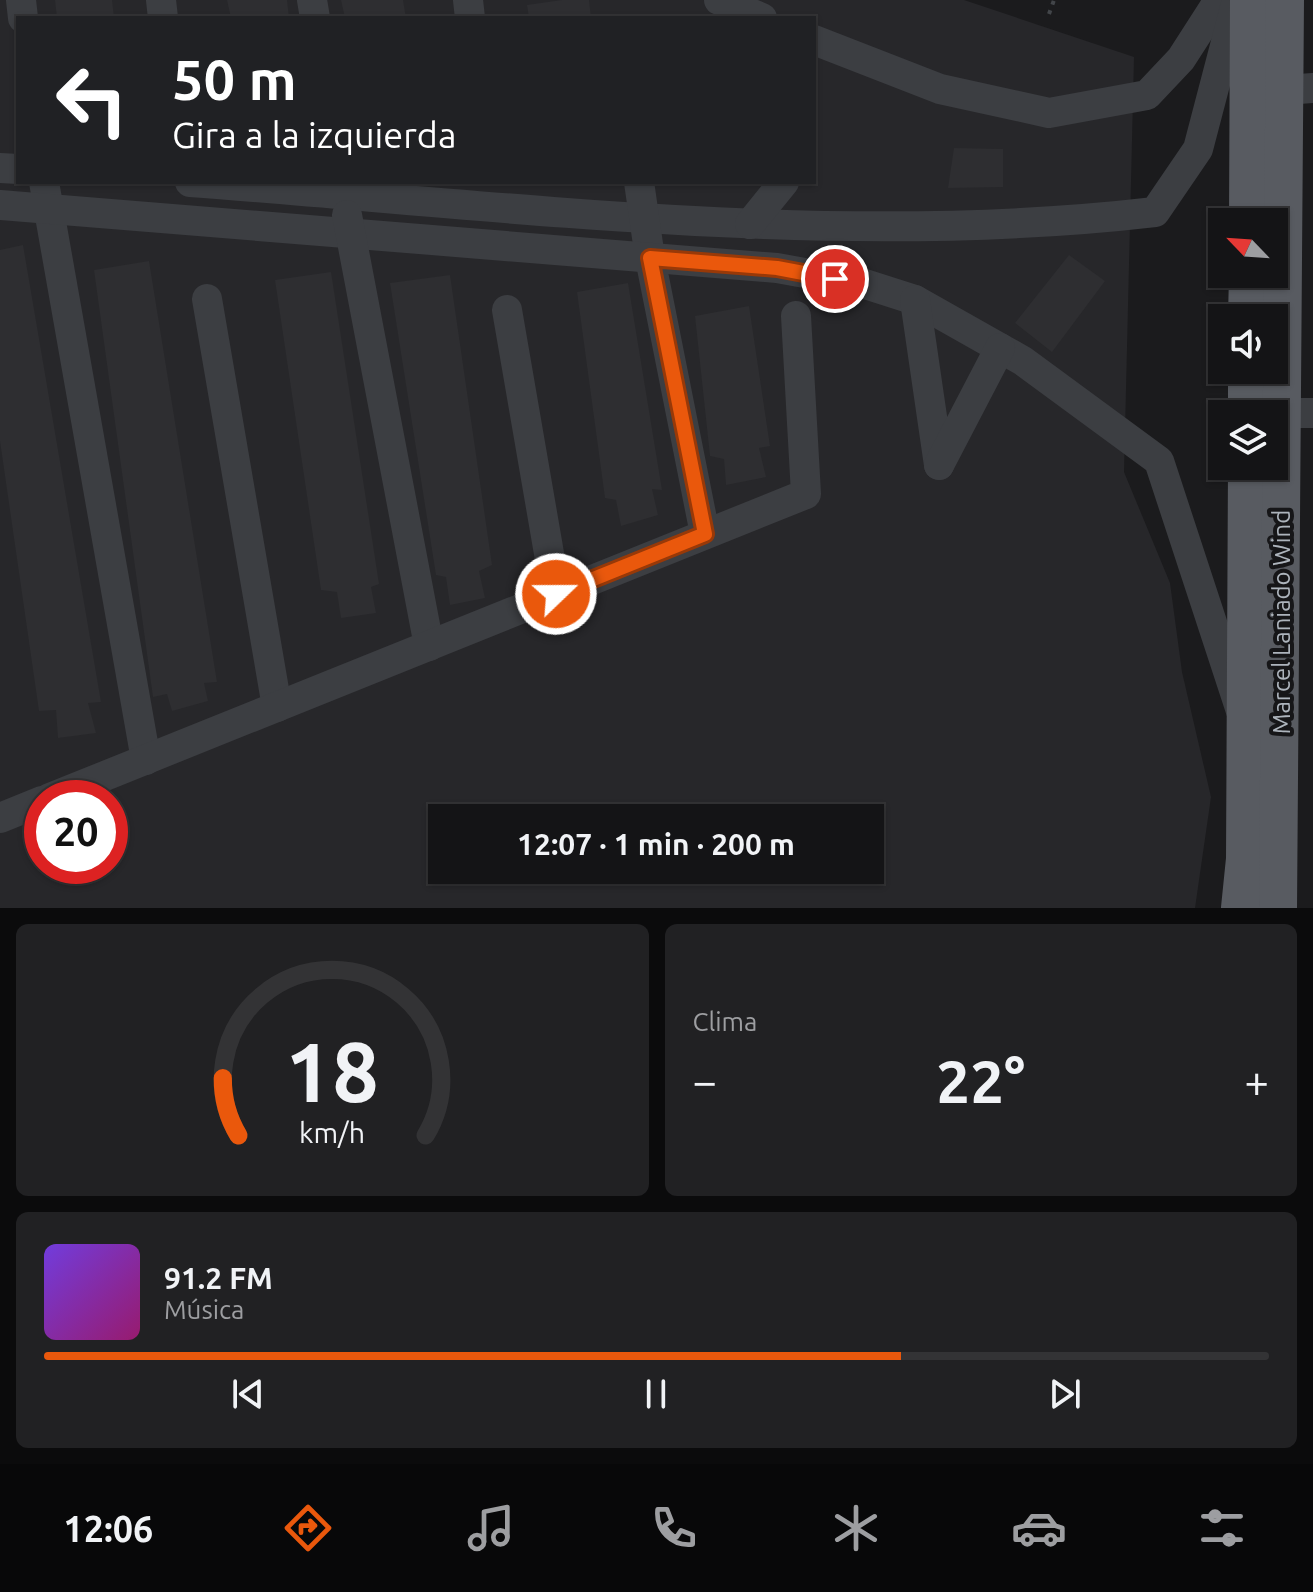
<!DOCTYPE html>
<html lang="es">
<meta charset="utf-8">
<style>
body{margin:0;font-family:Ubuntu,sans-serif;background:#212123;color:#f1f3f6;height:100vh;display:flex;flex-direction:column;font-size:30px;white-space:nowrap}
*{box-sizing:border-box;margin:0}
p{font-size:26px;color:#9d9ea1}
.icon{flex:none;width:44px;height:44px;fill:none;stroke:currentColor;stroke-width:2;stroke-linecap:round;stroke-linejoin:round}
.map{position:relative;height:908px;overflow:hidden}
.side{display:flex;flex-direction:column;gap:16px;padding:16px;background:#0b0b0c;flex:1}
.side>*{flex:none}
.hud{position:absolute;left:16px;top:16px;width:800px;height:168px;border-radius:0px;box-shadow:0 2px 6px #0004,0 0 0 2px #333335;background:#202124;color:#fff;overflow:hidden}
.needle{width:52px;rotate:295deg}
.buttons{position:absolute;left:1208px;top:208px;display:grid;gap:16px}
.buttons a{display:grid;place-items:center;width:80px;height:80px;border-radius:0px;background:#141416;box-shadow:0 2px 6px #0004,0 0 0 2px #333335;font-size:40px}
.speed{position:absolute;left:24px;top:780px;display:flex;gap:16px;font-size:40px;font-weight:700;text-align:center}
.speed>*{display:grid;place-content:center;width:104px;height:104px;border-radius:50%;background:#141416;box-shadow:0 2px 6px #0004,0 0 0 2px #333335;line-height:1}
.speed .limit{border:12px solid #d22;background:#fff;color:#111}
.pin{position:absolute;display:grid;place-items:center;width:68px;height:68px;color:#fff;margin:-34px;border:4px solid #fff;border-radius:50%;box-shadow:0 2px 8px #0007}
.me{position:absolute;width:88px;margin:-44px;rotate:68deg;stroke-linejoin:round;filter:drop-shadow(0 0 6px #0008)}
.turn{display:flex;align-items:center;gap:28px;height:168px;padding:0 24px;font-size:36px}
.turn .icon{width:104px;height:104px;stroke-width:2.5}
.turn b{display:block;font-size:56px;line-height:68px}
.big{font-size:60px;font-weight:700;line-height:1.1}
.side .widget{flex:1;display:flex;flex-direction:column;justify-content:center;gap:12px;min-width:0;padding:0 28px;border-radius:12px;background:#212123}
.side .dial{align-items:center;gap:0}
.dial svg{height:208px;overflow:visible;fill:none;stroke:#333335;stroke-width:7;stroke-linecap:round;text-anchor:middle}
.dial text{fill:#f1f3f6;stroke:none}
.song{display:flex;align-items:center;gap:24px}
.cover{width:96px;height:96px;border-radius:12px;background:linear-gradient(135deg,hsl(260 70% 55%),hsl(320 70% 35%))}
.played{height:8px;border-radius:4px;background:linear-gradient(90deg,#ea580c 70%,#333335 70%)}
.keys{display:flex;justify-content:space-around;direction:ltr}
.heat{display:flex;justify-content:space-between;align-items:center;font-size:44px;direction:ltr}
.side .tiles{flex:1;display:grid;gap:16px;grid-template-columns:1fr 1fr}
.widget:last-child{grid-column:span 2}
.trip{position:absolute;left:428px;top:804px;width:456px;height:80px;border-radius:0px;background:#141416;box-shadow:0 2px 6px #0004,0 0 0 2px #333335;font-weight:700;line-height:80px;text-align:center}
.tab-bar{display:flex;height:128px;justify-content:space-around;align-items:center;background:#080809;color:#9d9ea1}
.tab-bar .icon{width:56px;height:56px}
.tab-bar .selected{color:#ea580c}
.tab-bar b{font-size:36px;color:#f1f3f6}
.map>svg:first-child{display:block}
</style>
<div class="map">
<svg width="1313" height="908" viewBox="0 0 1313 908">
<rect width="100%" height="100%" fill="#1b1b1d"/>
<path fill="#27272a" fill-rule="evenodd" d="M 0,0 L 964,0 L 1134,57 L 1124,472 L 1170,583 L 1182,672 L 1211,797 L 1195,908 L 0,908 ZM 18,18 L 814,18 L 814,182 L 18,182 ZM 42,798 L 110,798 L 110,866 L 42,866 ZM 442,818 L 870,818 L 870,870 L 442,870 Z"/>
<g fill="#2e2e31">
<path d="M 55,0 L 112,0 L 114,18 L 57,18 Z"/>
<path d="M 227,0 L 287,0 L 289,18 L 231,18 Z"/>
<path d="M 341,0 L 403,0 L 406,18 L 345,18 Z"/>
<path d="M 562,0 L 589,0 L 591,18 L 529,18 L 527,5 Z"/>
<path d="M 954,148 L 1003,149 L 1003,187 L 948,188 Z"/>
<path d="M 23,245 L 101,702 L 88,703 L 96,733 L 58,738 L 56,710 L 39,711 L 0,441 L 0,250 Z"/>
<path d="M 1069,255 L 1105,281 L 1052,352 L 1015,323 Z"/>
<path d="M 149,261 L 217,682 L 204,683 L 208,701 L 172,711 L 167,694 L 153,697 L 94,270 Z"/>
<path d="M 331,272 L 379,584 L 371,587 L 376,613 L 341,618 L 337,592 L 321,590 L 275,280 Z"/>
<path d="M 450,275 L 492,565 L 479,571 L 485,598 L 450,605 L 446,577 L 436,575 L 390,283 Z"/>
<path d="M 628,283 L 662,490 L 652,489 L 658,515 L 621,526 L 616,500 L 605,498 L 577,292 Z"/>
<path d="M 749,306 L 770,446 L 759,448 L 766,477 L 726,485 L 724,459 L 710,456 L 695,316 Z"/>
</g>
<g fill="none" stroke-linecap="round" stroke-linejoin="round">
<path stroke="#424549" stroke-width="4" stroke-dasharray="4 6" stroke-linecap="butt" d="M 1049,14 L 1054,0"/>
<g stroke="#3c3e42" stroke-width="30">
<path d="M 21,0 L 23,18"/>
<path d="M 161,0 L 163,18"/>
<path d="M 312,0 L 315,18"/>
<path d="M 468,0 L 470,18"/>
<path d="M 719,0 L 762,18"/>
<path d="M 814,40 L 940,89 L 1049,113 L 1147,95 L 1181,59 L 1219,0"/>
<path d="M 1285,90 L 1313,88"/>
<path d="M 0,168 L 18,169"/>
<path d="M 44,182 L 146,760"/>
<path d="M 190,182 C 509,206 837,249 1155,212 L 1198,149 L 1237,0"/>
<path d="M 639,182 L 650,258 L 705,534"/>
<path d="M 0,205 L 777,268 L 865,284 L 915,300 L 1023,361 L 1159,461 L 1241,711"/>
<path d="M 347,215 L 429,646"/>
<path d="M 750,224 L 784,182"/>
<path d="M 207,299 L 277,707"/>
<path d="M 915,300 L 939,465"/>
<path d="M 507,310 L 556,594"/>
<path d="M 1283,413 L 1313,413"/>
<path d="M 939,465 L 1000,348"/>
<path d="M 50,798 L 806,494 L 796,316"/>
<path d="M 0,818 L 42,801"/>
</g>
<g stroke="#585b61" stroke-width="38">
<path d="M 1248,222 L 1249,0"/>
<path d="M 1247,318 L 1248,274"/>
<path d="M 1247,414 L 1247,370"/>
<path d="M 1240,908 L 1245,859 L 1247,466"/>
<path d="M 1278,908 L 1285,0"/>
</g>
</g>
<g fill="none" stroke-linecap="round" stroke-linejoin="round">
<g stroke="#983908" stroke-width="20">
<path id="route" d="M 556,594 L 705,534 L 650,258 L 777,268 L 835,279"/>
</g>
<use href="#route" stroke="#ea580c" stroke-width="14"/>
</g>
<g text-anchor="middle" stroke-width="8" stroke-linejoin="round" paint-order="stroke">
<g font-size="24" fill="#adb4bc" stroke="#161618">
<text transform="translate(1282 622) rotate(-90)" y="8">Marcel Laniado Wind</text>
</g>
</g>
</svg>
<div class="buttons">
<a><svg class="needle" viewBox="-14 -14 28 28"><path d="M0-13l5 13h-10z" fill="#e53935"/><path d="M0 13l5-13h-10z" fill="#9d9ea1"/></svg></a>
<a><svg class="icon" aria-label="sound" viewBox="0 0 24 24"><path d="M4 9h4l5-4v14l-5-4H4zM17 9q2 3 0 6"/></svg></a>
<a><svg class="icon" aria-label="layers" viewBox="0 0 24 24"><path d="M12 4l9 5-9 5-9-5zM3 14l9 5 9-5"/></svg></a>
</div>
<div class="speed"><div class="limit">20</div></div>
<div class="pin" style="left:835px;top:279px;background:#d93025"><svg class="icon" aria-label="arrive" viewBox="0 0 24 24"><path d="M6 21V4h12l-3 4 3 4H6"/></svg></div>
<svg class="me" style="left:556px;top:594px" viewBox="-20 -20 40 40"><circle r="17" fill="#ea580c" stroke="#fff" stroke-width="3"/><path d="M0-11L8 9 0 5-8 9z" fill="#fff"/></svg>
<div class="trip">12:07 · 1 min · 200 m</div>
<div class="hud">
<div class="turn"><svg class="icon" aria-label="left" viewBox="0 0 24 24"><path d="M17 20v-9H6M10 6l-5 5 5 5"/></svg><div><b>50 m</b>Gira a la izquierda</div></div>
</div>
</div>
<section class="side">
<div class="tiles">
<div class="widget dial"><svg viewBox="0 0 100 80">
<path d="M14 69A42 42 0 1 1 86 69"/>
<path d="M14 69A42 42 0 0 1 8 47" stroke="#ea580c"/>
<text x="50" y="56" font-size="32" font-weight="700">18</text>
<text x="50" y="72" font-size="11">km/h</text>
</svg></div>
<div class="widget"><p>Clima</p>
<div class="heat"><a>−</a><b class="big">22°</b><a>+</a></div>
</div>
<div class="widget">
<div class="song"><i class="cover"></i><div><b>91.2 FM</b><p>Música</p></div></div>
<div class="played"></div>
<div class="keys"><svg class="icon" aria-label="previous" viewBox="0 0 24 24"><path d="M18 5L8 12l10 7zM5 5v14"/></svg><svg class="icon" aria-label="pause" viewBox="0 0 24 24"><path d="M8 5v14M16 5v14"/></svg><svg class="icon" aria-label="next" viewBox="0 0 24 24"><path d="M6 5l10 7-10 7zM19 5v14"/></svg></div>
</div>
</div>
</section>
<nav class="tab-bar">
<b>12:06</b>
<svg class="icon selected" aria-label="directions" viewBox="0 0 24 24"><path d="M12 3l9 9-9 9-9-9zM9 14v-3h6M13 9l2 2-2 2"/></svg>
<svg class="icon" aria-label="music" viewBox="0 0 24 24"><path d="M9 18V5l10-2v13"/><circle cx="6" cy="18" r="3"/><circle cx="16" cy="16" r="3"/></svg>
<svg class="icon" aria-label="phone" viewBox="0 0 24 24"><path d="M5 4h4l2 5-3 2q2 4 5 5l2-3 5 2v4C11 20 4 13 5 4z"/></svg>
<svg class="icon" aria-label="climate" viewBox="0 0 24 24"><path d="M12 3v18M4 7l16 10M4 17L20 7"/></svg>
<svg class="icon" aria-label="car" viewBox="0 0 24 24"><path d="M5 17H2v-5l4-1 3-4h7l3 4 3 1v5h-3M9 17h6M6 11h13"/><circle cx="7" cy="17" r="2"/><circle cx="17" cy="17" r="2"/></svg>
<svg class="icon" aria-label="filters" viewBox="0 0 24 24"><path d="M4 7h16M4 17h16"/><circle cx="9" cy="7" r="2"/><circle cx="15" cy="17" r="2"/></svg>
</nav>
